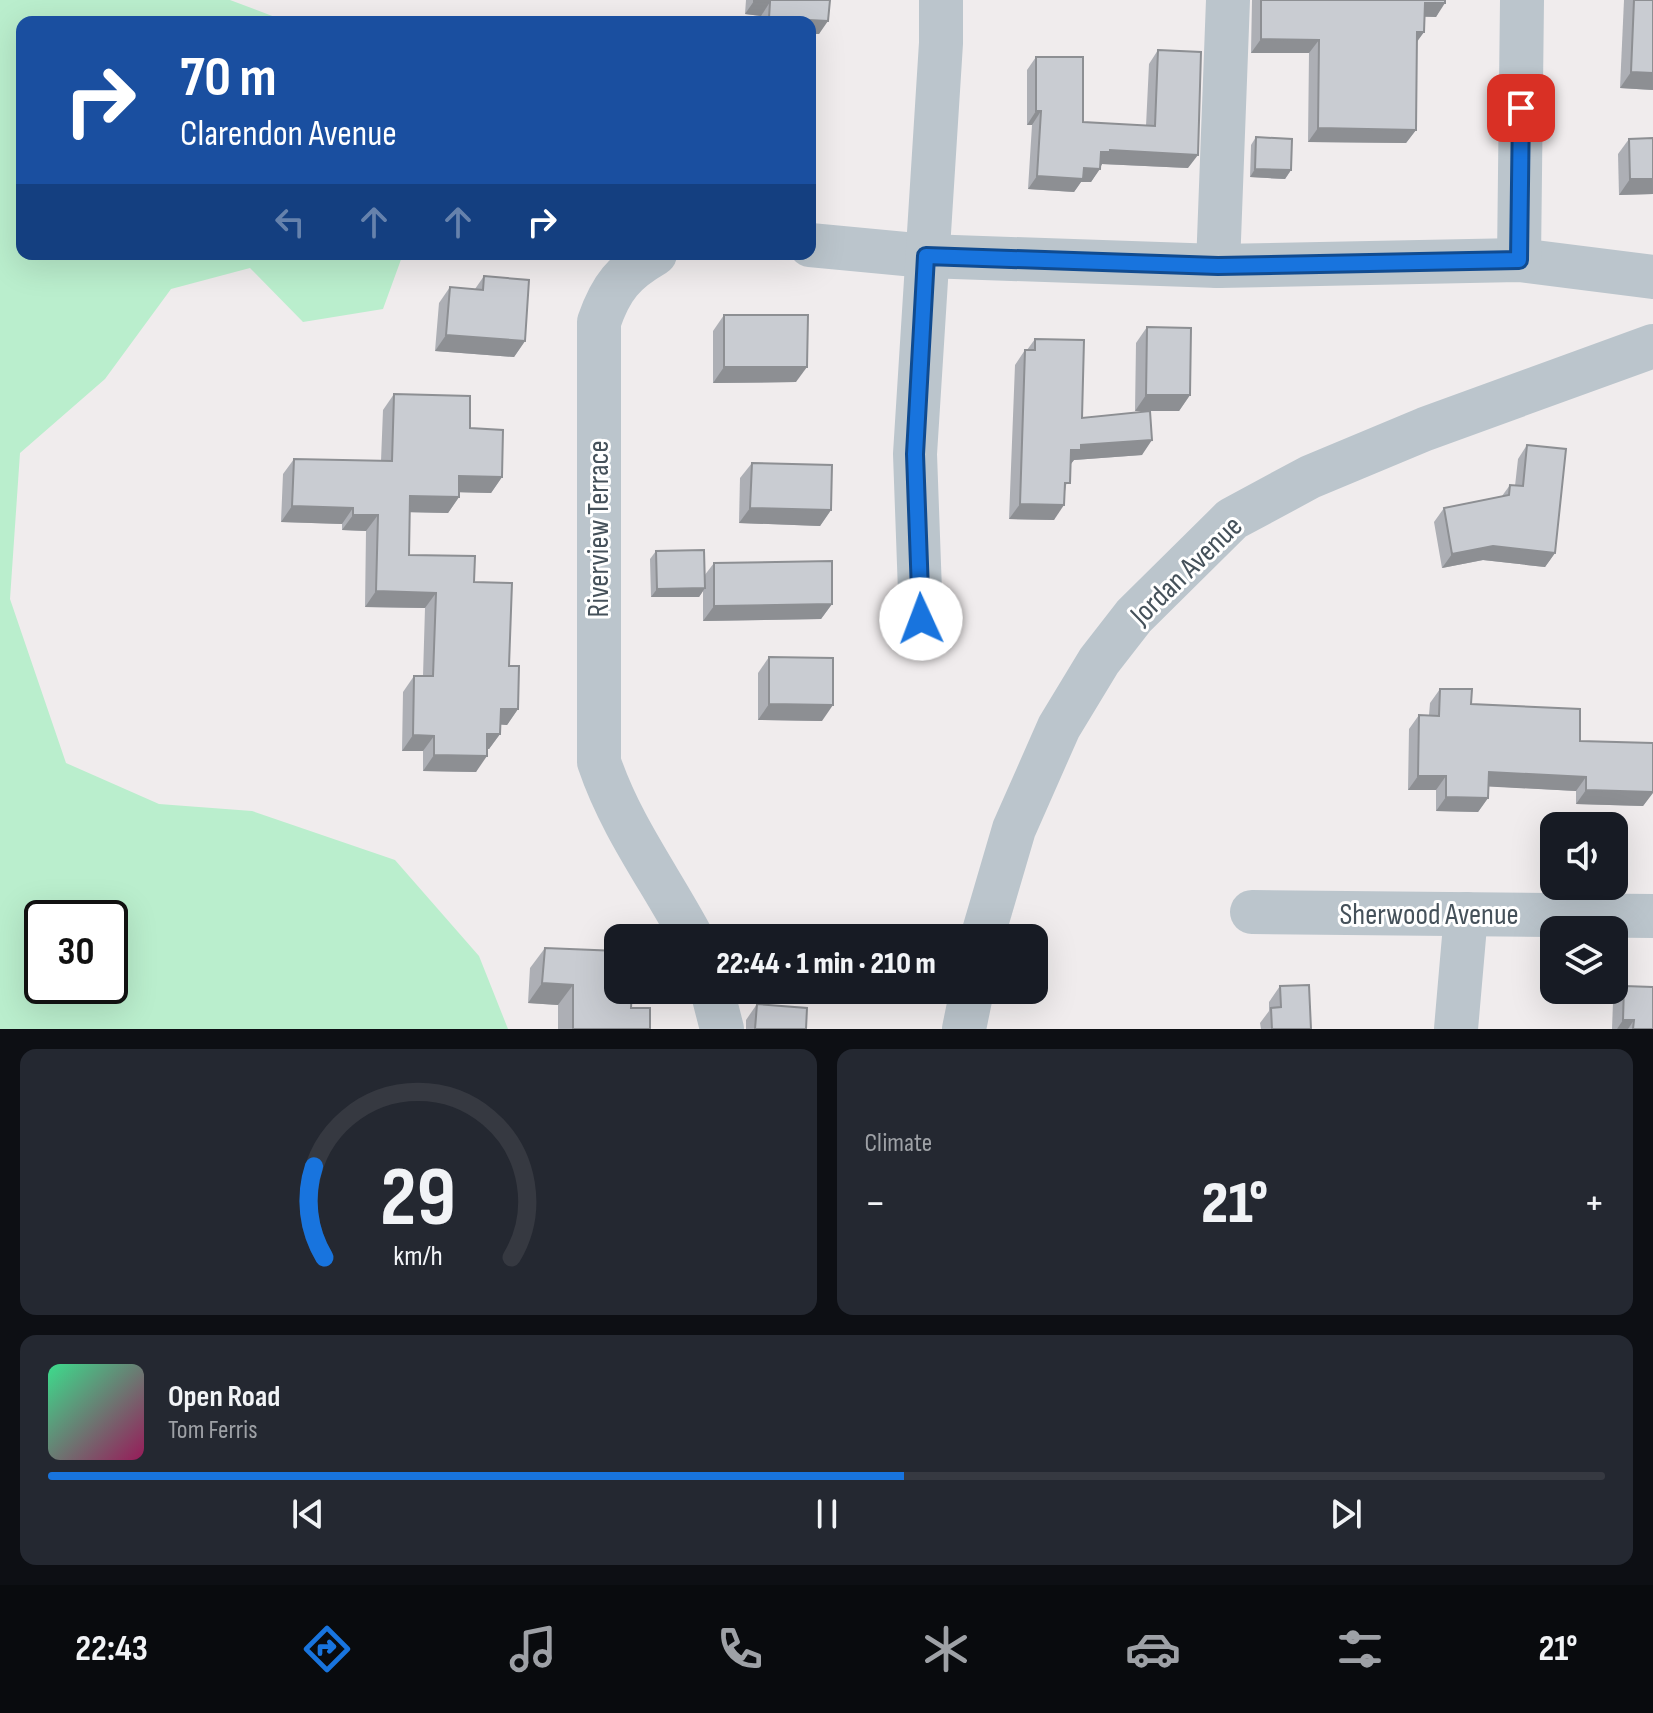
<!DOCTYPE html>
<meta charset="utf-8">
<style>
body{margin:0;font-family:"Sofia Sans Condensed",sans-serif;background:#242831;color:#f1f3f6;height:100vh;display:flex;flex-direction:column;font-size:30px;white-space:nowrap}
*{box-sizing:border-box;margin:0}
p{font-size:26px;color:#9ea1a6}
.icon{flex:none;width:44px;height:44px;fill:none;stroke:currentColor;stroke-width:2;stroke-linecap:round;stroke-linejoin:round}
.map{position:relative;height:1029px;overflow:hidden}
.side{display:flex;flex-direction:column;gap:20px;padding:20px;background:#0d0f14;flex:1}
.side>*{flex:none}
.banner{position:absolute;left:16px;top:16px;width:800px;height:244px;border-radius:16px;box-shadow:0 8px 32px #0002;background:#1a4fa0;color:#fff;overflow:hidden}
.buttons{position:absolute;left:1540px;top:812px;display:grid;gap:16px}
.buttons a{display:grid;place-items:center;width:88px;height:88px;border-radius:16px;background:#171b24;box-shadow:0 8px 32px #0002;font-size:40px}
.speed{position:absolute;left:24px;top:900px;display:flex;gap:16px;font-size:40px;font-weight:700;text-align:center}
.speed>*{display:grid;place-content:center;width:104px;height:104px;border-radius:50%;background:#171b24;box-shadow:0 8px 32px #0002;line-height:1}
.speed .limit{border:4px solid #111;border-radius:12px;background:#fff;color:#111}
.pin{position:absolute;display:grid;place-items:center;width:68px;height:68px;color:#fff;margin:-34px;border-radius:16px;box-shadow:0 4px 12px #0006}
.me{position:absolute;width:88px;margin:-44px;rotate:358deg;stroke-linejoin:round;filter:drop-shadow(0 0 6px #0008)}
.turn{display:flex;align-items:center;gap:28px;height:168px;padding:0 32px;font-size:36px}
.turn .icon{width:104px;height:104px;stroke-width:2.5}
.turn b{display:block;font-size:56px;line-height:68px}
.lanes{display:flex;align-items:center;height:76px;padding:0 32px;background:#0003;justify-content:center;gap:40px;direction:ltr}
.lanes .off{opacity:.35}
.big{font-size:60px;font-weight:800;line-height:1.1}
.side .card{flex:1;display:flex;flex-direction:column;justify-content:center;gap:12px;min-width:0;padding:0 28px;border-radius:16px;background:#242831}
.side .dial{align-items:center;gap:0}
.dial svg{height:208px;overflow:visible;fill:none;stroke:#363941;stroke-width:7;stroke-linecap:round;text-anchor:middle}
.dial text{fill:#f1f3f6;stroke:none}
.song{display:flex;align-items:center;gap:24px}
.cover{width:96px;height:96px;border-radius:12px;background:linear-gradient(135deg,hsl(150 70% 55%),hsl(330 70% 35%))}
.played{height:8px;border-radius:4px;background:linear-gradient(90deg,#1874de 55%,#363941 55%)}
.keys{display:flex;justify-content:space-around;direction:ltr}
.heat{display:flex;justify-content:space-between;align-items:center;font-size:44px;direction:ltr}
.side .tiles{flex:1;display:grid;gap:20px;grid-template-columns:1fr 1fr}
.card:last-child{grid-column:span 2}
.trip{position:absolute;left:604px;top:924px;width:444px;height:80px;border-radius:16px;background:#171b24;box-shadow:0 8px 32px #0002;font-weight:800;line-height:80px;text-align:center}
.dock{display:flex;height:128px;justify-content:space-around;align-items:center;background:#090b0e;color:#9ea1a6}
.dock .icon{width:56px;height:56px}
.dock .active{color:#1874de}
.dock b{font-size:36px;color:#f1f3f6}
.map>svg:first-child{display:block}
</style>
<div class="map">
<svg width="1653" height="1029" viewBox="0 0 1653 1029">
<rect width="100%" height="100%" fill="#f0eced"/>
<g fill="#baeecd" fill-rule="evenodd">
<path d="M 0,0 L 230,0 L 288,22 L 22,22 L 22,254 L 403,254 L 383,309 L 303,322 L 250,268 L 171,289 L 105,379 L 20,453 L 10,599 L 66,763 L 159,804 L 252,811 L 395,860 L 479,956 L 508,1029 L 0,1029 ZM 42,918 L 110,918 L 110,986 L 42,986 Z"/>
<path d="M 421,16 L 525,22 L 302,22 Z"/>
</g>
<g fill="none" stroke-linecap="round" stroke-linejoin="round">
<g stroke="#bbc5cc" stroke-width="44">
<path d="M 810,245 L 926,256 L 1218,266 L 1519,260 L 1653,277"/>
<path d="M 655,254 C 624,272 611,287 599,322 L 599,762 C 621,827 660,878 692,938"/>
<path d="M 1519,260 L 1522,0"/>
<path d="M 1218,266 L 1228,0"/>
<path d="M 921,619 L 915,454 L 941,43 L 941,0"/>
<path d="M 1252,912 L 1653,916"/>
<path d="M 982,938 L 1014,829 L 1059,727 L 1099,661 L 1134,616 L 1232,519 L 1310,477 L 1425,429 L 1653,346"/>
<path d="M 712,990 L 722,1029"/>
<path d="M 964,1029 L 972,990"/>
<path d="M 1456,1029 L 1466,914"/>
</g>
</g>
<g fill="#adafb5">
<path d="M 746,0 L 830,0 L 819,34 L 810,34 L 810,22 L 761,22 L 761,16 L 745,14 Z"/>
<path d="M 1252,0 L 1445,0 L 1436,17 L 1424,17 L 1424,32 L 1416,42 L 1416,130 L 1406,143 L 1308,142 L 1309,53 L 1251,53 Z"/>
<path d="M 1624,0 L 1653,0 L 1653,90 L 1620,88 Z"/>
<path d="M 1158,50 L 1188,168 L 1102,164 L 1091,182 L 1081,182 L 1074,192 L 1028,189 L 1032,125 L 1027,125 L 1027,70 L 1036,57 L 1083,122 L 1146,126 L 1149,64 Z"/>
<path d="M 1256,137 L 1291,170 L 1285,179 L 1250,177 L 1251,145 Z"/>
<path d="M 1653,138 L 1653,194 L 1619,195 L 1618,154 L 1629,139 Z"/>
<path d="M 484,276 L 525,341 L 514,357 L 435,351 L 439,303 L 450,287 L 475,289 Z"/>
<path d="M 724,315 L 796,382 L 713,383 L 713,331 Z"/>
<path d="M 1147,327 L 1190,395 L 1179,411 L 1150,411 L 1142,455 L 1074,460 L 1070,465 L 1065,491 L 1054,520 L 1009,519 L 1015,365 L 1025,350 L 1027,350 L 1035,339 L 1082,418 L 1149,411 L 1135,411 L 1136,343 Z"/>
<path d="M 394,394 L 470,428 L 502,477 L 491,493 L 459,492 L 459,497 L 448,513 L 410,512 L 409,555 L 474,582 L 509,666 L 518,709 L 507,725 L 500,724 L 500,734 L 489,749 L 487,749 L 476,772 L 423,771 L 423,751 L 402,751 L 403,692 L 414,676 L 423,676 L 425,608 L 365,607 L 366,531 L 342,530 L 342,524 L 281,522 L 283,474 L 294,459 L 381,461 L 383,410 Z"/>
<path d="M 1527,445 L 1555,553 L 1545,567 L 1483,560 L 1442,568 L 1434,522 L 1444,508 L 1502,496 L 1510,485 L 1515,486 L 1518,459 Z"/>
<path d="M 752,463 L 831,510 L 820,526 L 739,523 L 740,478 Z"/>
<path d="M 656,551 L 704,576 L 714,563 L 832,604 L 821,619 L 703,621 L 703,591 L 699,597 L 651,597 L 650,559 Z"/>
<path d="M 769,657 L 822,721 L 758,720 L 758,673 Z"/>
<path d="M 1440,689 L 1471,704 L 1580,741 L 1652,793 L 1643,806 L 1576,804 L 1576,791 L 1488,786 L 1488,798 L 1478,812 L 1436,811 L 1436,790 L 1408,790 L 1409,729 L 1419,715 L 1429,715 L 1430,703 Z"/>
<path d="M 545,948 L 631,1008 L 650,1029 L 558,1029 L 558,1005 L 528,1003 L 530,968 Z"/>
<path d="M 1280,986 L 1311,1029 L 1261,1029 L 1260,1023 L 1269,1011 L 1269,1002 Z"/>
<path d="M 1624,986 L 1653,1029 L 1612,1029 L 1613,1002 Z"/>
<path d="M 757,1004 L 806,1029 L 746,1029 L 746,1020 Z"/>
</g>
<g fill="#8d8f93">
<path d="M 754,1 L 770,2 L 761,16 L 745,14 Z"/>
<path d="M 1425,3 L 1445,3 L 1436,17 L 1415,16 Z"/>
<path d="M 769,18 L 828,21 L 819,34 L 810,34 L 810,22 L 766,22 Z"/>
<path d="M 1417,32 L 1424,32 L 1414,46 Z"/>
<path d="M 1261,39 L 1319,40 L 1309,53 L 1251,53 Z"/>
<path d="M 1631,72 L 1653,73 L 1653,90 L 1620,88 Z"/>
<path d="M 1036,111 L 1041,111 L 1032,125 L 1027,125 Z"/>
<path d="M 1318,128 L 1416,130 L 1406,143 L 1308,142 Z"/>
<path d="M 1110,150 L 1198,155 L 1188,168 L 1102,164 L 1101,166 L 1101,152 Z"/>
<path d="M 1084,168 L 1100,169 L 1091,182 L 1081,182 L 1074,192 L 1028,189 L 1037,176 Z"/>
<path d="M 1255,169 L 1291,170 L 1285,179 L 1250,177 Z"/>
<path d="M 1630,179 L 1653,179 L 1653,194 L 1619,195 Z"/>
<path d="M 446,335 L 525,341 L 514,357 L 435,351 Z"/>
<path d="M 724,367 L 807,367 L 796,382 L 713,383 Z"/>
<path d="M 1146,395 L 1190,395 L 1179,411 L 1135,411 Z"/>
<path d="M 1152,440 L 1142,455 L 1074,460 L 1070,465 L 1071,450 L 1081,445 Z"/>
<path d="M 459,476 L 502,477 L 491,493 L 448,492 Z"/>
<path d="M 410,496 L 459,497 L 448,513 L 399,512 Z"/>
<path d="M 1020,504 L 1064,505 L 1054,520 L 1009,519 Z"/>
<path d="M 292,506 L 353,508 L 342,524 L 281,522 Z"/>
<path d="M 750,508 L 831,510 L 820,526 L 739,523 Z"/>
<path d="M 353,515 L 378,515 L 366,531 L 342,530 Z"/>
<path d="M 1493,546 L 1555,553 L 1545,567 L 1483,560 L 1442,568 L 1452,554 Z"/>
<path d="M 705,588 L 699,597 L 651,597 L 657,589 Z"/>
<path d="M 376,591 L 436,593 L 425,608 L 365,607 Z"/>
<path d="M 832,604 L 821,619 L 703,621 L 714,606 Z"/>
<path d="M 769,704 L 833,705 L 822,721 L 758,720 Z"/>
<path d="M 501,709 L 518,709 L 507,725 L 490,724 Z"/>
<path d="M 487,734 L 500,734 L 489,749 L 476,749 Z"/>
<path d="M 413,735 L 434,736 L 423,751 L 402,751 Z"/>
<path d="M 434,755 L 487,756 L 476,772 L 423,771 Z"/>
<path d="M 1489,772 L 1586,777 L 1576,791 L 1479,786 Z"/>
<path d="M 1418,776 L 1446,776 L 1436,790 L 1408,790 Z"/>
<path d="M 1653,780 L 1653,793 L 1643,806 L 1576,804 L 1586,790 Z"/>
<path d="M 1446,797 L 1488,798 L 1478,812 L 1436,811 Z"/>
<path d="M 542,983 L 573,985 L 558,1005 L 528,1003 Z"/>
<path d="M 1623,1020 L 1634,1020 L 1628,1029 L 1617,1029 Z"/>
</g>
<g fill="#c9ccd2" stroke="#8d8f93" stroke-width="2">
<path d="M 754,0 L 830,0 L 828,21 L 769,18 L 770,2 L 754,1 Z"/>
<path d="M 1261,0 L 1445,0 L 1445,3 L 1425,3 L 1424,32 L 1417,32 L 1416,130 L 1318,128 L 1319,40 L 1261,39 Z"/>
<path d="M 1634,0 L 1653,0 L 1653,73 L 1631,72 Z"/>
<path d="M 1158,50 L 1201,52 L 1198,155 L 1110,150 L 1110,152 L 1101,152 L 1100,169 L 1084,168 L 1083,179 L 1037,176 L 1041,111 L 1036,111 L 1036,57 L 1083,57 L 1083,122 L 1155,126 Z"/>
<path d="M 1256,137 L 1292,139 L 1291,170 L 1255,169 Z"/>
<path d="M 1653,138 L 1653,179 L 1630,179 L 1629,139 Z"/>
<path d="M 484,276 L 529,280 L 525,341 L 446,335 L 450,287 L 483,290 Z"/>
<path d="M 724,315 L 808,315 L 807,367 L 724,367 Z"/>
<path d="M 1147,327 L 1191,328 L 1190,395 L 1146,395 Z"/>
<path d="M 1035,339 L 1084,340 L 1082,418 L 1150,411 L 1152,440 L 1081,445 L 1081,450 L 1071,450 L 1070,483 L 1065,483 L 1064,505 L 1020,504 L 1025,350 L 1035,350 Z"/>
<path d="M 394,394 L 470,396 L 470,428 L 503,430 L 502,477 L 459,476 L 459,497 L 410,496 L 409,555 L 475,556 L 474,582 L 512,583 L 509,666 L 519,666 L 518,709 L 501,709 L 500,734 L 487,734 L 487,756 L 434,755 L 434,736 L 413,735 L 414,676 L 433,676 L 436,593 L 376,591 L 378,515 L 353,515 L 353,508 L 292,506 L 294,459 L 392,461 Z"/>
<path d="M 1527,445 L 1566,449 L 1555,553 L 1493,546 L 1452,554 L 1444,508 L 1509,495 L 1510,485 L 1523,486 Z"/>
<path d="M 752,463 L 832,465 L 831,510 L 750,508 Z"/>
<path d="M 704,550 L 705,588 L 657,589 L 656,551 Z"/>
<path d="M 832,561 L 832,604 L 714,606 L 714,563 Z"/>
<path d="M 769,657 L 833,658 L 833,705 L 769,704 Z"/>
<path d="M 1440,689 L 1472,689 L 1471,704 L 1580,709 L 1580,741 L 1653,743 L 1653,792 L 1586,790 L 1586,777 L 1489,772 L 1488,798 L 1446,797 L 1446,776 L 1418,776 L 1419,715 L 1439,716 Z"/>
<path d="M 545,948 L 618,951 L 618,990 L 632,990 L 631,1008 L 650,1008 L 650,1029 L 573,1029 L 573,985 L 542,983 Z"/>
<path d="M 1309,985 L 1311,1029 L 1272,1029 L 1271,1008 L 1281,1007 L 1280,986 Z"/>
<path d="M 1624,986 L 1653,987 L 1653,1029 L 1633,1029 L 1634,1020 L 1623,1020 Z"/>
<path d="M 757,1004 L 807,1008 L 806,1029 L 755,1029 Z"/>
</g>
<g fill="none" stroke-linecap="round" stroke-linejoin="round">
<g stroke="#104b90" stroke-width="20">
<path id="route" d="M 921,619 L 915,454 L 926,256 L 1218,266 L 1519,260 L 1521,108"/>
</g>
<use href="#route" stroke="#1874de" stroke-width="14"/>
</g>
<g text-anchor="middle" stroke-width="6" stroke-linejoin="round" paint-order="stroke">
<g font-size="30" fill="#45515a" stroke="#fff">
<text transform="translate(598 529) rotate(-90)" y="10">Riverview Terrace</text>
<text transform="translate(1186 570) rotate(-44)" y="10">Jordan Avenue</text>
<text x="1429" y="924">Sherwood Avenue</text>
</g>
</g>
</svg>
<div class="buttons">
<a><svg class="icon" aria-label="sound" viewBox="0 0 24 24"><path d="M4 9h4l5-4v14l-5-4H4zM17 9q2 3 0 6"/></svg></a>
<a><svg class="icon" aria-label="layers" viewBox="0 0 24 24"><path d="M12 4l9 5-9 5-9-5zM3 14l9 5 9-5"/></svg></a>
</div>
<div class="speed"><div class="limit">30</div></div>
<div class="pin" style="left:1521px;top:108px;background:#d93025"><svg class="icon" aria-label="arrive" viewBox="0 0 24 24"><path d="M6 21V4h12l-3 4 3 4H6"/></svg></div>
<svg class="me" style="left:921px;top:619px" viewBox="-20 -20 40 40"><circle r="19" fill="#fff"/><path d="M0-13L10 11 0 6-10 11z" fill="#1874de"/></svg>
<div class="trip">22:44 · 1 min · 210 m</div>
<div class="banner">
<div class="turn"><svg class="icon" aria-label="right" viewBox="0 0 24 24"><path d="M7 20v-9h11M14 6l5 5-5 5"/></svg><div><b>70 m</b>Clarendon Avenue</div></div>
<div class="lanes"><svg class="icon off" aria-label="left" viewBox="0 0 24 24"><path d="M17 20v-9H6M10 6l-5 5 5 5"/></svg><svg class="icon off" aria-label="ahead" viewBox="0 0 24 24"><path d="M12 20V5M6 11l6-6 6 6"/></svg><svg class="icon off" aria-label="ahead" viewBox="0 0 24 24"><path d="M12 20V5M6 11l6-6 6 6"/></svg><svg class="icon" aria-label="right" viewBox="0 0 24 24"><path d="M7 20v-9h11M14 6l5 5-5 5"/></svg></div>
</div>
</div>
<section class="side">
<div class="tiles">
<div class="card dial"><svg viewBox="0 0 100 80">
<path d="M14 69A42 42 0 1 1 86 69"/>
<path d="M14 69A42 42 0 0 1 10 34" stroke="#1874de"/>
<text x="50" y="56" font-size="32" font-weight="700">29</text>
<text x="50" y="72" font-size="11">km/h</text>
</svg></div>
<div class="card"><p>Climate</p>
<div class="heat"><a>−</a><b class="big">21°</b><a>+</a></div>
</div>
<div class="card">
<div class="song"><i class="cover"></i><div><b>Open Road</b><p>Tom Ferris</p></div></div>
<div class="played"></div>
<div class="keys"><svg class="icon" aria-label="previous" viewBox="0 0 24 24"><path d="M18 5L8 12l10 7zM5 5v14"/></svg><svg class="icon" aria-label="pause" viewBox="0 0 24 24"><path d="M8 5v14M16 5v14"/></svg><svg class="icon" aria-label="next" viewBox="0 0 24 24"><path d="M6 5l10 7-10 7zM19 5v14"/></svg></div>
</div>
</div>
</section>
<nav class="dock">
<b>22:43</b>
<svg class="icon active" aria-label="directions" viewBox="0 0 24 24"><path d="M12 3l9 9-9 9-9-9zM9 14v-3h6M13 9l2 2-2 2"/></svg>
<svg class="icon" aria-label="music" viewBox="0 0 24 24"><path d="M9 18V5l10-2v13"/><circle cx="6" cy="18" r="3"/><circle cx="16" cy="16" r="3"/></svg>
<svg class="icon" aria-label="phone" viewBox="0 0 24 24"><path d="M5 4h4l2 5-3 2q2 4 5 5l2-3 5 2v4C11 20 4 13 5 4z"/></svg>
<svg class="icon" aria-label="climate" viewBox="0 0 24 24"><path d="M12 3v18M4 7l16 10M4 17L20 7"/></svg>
<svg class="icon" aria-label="car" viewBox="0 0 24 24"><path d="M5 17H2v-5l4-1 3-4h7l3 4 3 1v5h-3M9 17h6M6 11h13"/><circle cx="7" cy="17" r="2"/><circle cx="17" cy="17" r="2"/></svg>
<svg class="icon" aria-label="filters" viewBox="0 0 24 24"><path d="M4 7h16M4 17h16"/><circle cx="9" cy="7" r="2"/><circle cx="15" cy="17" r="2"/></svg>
<b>21°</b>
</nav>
